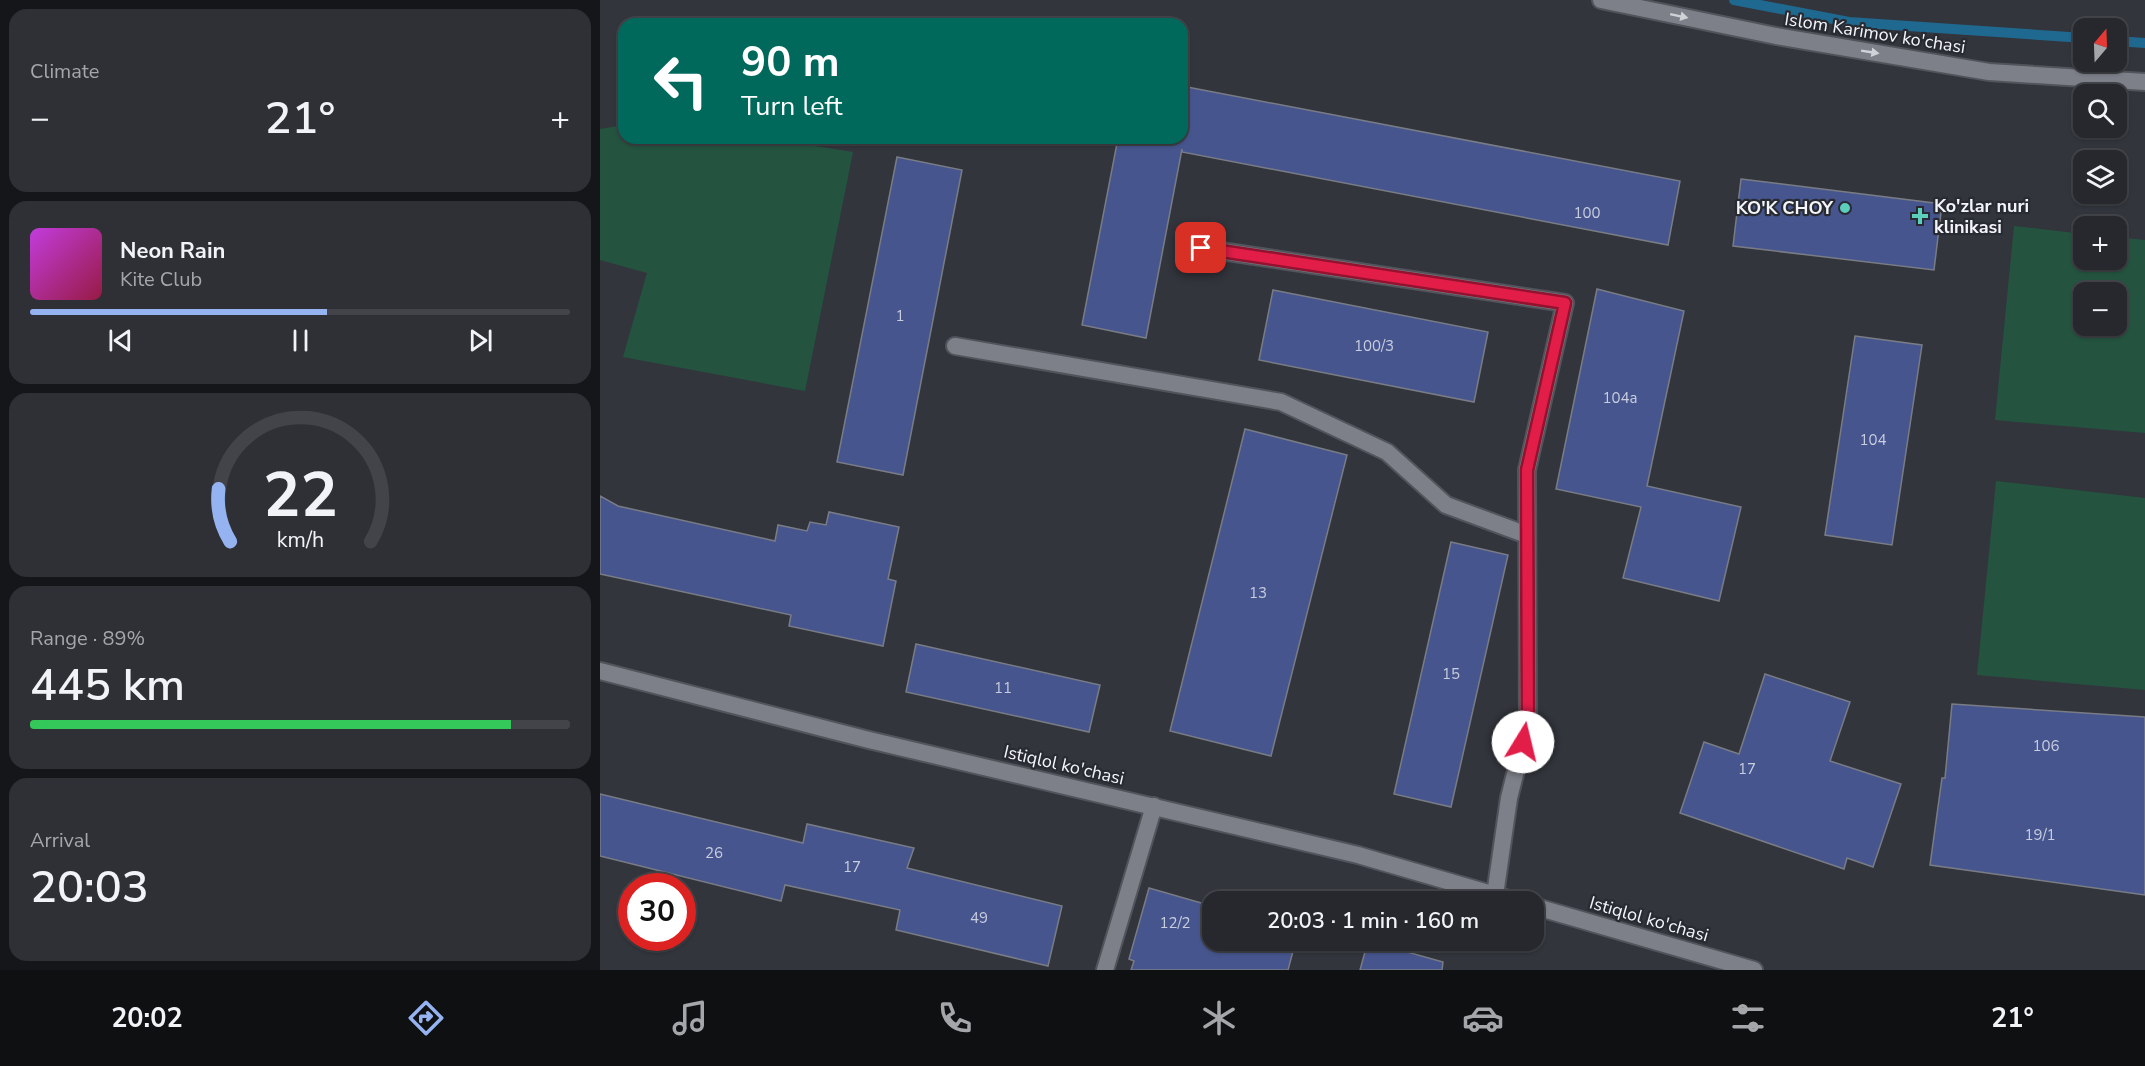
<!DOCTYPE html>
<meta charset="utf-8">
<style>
body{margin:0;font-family:"Nunito Sans",sans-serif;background:#2e3035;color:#f1f3f6;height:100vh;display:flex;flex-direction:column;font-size:22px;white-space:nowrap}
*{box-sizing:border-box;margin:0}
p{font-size:20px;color:#a4a6aa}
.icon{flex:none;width:33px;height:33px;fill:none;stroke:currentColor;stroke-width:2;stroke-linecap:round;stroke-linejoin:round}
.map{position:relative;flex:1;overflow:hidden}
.drawer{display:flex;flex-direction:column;gap:9px;padding:9px;background:#151619;width:600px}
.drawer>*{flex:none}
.hud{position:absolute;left:18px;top:18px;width:570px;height:126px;border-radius:18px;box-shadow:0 2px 4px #0004,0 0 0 2px #424449;background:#00695c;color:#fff;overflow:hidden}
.needle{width:39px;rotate:19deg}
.tools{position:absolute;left:1473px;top:18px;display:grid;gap:12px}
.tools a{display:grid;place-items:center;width:54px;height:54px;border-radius:12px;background:#26282d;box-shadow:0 2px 4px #0004,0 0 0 2px #424449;font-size:30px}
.speed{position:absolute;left:18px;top:873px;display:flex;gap:12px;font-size:30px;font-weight:700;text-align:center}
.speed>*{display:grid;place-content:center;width:78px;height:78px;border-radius:50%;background:#26282d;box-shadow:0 2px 4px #0004,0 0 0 2px #424449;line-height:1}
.speed .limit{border:9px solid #d22;background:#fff;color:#111}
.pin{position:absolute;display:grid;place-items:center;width:51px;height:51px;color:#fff;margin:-26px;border-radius:12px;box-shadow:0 3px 9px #0006}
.me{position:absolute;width:66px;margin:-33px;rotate:9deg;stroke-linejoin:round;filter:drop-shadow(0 0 4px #0008)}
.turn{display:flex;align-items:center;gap:21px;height:126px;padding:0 24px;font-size:27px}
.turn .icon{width:78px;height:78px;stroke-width:2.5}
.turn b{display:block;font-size:42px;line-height:51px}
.big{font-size:45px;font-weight:600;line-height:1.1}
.drawer .card{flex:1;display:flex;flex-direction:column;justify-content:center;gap:9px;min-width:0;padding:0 21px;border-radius:18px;background:#2e3035}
.drawer .dial{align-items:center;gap:0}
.dial svg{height:156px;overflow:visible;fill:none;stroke:#424449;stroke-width:7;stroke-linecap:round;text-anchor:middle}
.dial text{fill:#f1f3f6;stroke:none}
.song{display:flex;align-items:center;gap:18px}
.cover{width:72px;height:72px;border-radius:9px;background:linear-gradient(135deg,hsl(290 70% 55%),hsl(340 70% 35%))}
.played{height:6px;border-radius:3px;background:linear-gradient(90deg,#95b2f1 55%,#424449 55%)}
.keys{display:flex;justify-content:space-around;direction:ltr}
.heat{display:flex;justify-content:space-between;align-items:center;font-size:33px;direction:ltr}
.charge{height:9px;border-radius:4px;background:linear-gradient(90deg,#34c759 89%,#424449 0)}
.trip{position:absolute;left:602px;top:891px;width:342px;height:60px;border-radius:18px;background:#26282d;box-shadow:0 2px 4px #0004,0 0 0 2px #424449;font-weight:600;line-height:60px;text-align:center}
.tabs{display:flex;height:96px;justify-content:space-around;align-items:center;background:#0f1012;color:#a4a6aa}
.tabs .icon{width:42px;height:42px}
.tabs .on{color:#95b2f1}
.tabs b{font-size:27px;color:#f1f3f6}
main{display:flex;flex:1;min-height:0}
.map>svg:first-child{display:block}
</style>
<main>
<section class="drawer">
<div class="card"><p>Climate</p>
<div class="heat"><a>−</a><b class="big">21°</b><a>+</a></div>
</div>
<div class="card">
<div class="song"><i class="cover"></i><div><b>Neon Rain</b><p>Kite Club</p></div></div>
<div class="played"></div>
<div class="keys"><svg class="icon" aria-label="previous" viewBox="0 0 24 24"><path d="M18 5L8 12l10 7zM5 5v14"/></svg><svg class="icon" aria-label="pause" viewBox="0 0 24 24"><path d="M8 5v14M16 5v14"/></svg><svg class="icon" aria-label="next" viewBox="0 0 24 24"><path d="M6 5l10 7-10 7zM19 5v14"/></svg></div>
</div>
<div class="card dial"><svg viewBox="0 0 100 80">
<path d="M14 69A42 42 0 1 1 86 69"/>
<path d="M14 69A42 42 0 0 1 8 42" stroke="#95b2f1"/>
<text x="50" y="56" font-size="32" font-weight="700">22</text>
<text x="50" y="72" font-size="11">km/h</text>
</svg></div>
<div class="card"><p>Range · 89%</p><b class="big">445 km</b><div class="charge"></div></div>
<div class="card"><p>Arrival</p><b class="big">20:03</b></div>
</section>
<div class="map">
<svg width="1545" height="970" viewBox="0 0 1545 970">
<rect width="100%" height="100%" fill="#32353c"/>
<g fill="#245440" fill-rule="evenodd">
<path d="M 24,125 L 24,138 L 165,138 L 253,152 L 205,391 L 23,357 L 47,273 L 0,260 L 0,129 Z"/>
<path d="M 1414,226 L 1483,234 L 1484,260 L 1516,260 L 1517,237 L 1545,240 L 1545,433 L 1395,420 ZM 1484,292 L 1516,292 L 1516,326 L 1484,326 Z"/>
<path d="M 1396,481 L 1545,498 L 1545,690 L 1377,675 Z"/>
</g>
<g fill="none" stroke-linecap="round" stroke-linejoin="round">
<g stroke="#1f6990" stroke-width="10">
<path d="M 1134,0 L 1249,22 L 1484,38"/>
<path d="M 1516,41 L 1545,43"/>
</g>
</g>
<g fill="#46558d" stroke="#797c85" stroke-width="1.5">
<path d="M 582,86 L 1080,181 L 1068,245 L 582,152 L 582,149 L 546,338 L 482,325 L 518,138 L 582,138 Z"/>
<path d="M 297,157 L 362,170 L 303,475 L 237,462 Z"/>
<path d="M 1141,179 L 1342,204 L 1334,270 L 1133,246 Z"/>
<path d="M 997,289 L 1084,311 L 1047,486 L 1141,507 L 1119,601 L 1023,578 L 1041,507 L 956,489 Z"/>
<path d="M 673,290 L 888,332 L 874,402 L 659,360 Z"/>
<path d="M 1255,336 L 1322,345 L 1292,545 L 1225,535 Z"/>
<path d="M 645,429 L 747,455 L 671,756 L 570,731 Z"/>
<path d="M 0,496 L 18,506 L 175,541 L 178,525 L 207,531 L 210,522 L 226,525 L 229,512 L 299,527 L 288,579 L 296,581 L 283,646 L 189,626 L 191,615 L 0,574 Z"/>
<path d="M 851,542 L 908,555 L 851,807 L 794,794 Z"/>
<path d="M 316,644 L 500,685 L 489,732 L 306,692 Z"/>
<path d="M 1165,674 L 1250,702 L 1230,761 L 1301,784 L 1273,867 L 1247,858 L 1244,869 L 1080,813 L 1104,742 L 1139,754 Z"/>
<path d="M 1352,704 L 1545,717 L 1545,895 L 1330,865 L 1342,778 L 1345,778 Z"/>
<path d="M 0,794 L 203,843 L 207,824 L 314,848 L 307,868 L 462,906 L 448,966 L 296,930 L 300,910 L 185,885 L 181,901 L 0,856 Z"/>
<path d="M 549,888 L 612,906 L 612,940 L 696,940 L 688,970 L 531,970 L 534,961 L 529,959 Z"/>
<path d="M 768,941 L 843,962 L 842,970 L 760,970 Z"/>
</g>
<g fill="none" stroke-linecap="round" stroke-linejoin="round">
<g stroke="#52545b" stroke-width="20">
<g id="minor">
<path d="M 601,248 L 965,303 L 927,470 L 928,723 L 909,798 L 895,895"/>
<path d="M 355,346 L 681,402 L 787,452 L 846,505 L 927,535"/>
<path d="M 0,671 L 269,740 L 758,855 L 919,902"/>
<path d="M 933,906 L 1154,970"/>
<path d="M 505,970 L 554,806"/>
</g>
</g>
<g stroke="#52545b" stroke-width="20">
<path id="secondary" d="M 1001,0 L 1176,36 L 1389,72 L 1545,82"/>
</g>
<use href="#minor" stroke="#7d8089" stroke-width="16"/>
<use href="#secondary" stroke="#7d8089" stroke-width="16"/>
</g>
<defs><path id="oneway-solid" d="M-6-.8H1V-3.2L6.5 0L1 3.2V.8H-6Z" transform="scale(1.5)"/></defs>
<g fill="#d0d2d8">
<use href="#oneway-solid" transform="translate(1079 16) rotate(12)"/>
<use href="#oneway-solid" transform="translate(1270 52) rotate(9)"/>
</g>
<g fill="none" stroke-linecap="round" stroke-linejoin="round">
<g stroke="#92132f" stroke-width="15">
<path id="route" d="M 601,248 L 965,303 L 927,470 L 928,723 L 923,742"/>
</g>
<use href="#route" stroke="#e11d48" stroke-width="10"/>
</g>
<g fill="#5ccebb" stroke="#282b32" stroke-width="2">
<circle cx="1245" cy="208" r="6"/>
<path d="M1317 207h6v6h6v6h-6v6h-6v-6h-6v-6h6z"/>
</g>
<g text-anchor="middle" stroke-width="4.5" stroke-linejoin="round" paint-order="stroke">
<g font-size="15" fill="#c8cddf">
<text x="987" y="218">100</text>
<text x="300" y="321">1</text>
<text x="774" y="351">100/3</text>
<text x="1020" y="403">104a</text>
<text x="1273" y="445">104</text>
<text x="658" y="598">13</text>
<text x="851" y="679">15</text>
<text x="403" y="693">11</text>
<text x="1446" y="751">106</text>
<text x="1147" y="774">17</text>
<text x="1440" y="840">19/1</text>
<text x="114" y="858">26</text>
<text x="252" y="872">17</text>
<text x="379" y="923">49</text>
<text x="575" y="928">12/2</text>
</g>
<g font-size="18" fill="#f3f5fa" stroke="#282b32">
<text transform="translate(1275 33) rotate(9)" y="6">Islom Karimov ko'chasi</text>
<text transform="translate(464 765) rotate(13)" y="6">Istiqlol ko'chasi</text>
<text transform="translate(1049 919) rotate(16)" y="6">Istiqlol ko'chasi</text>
</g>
<g font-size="18" font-weight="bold" fill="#f3f5fa" stroke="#282b32" text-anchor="start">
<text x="1334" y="212">Ko'zlar nuri<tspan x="1334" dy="21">klinikasi</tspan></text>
<text x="1233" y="214" text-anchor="end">KO'K CHOY</text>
</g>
</g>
</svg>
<div class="tools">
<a><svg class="needle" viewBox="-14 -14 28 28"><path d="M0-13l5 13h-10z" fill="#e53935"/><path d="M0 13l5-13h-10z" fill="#a4a6aa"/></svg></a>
<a><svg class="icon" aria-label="search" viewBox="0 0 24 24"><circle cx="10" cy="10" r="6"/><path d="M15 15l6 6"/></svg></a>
<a><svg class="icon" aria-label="layers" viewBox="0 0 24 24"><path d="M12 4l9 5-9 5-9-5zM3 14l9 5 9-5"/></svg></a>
<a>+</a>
<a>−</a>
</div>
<div class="speed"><div class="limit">30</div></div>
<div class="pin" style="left:601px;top:248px;background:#d93025"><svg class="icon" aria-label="arrive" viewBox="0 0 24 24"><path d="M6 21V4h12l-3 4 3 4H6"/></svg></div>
<svg class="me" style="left:923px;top:742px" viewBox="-20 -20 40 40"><circle r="19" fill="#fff"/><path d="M0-13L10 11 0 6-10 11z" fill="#e11d48"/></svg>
<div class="trip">20:03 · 1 min · 160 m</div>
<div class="hud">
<div class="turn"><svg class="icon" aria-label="left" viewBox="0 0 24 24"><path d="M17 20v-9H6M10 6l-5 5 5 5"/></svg><div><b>90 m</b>Turn left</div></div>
</div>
</div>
</main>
<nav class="tabs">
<b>20:02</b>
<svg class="icon on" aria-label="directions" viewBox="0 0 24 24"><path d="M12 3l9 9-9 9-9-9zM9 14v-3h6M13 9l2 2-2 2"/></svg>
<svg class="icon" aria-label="music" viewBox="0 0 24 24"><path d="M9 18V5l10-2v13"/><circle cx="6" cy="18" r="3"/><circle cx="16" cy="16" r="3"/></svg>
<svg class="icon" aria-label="phone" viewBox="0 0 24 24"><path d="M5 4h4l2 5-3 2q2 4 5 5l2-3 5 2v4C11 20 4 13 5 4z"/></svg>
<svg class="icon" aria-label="climate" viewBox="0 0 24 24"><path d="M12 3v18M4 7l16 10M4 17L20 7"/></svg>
<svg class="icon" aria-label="car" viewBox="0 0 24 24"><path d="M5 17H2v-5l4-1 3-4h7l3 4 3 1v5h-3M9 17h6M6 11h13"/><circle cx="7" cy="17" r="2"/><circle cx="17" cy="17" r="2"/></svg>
<svg class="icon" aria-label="filters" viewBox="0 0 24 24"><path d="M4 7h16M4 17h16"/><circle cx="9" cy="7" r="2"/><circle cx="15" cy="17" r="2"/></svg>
<b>21°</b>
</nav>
